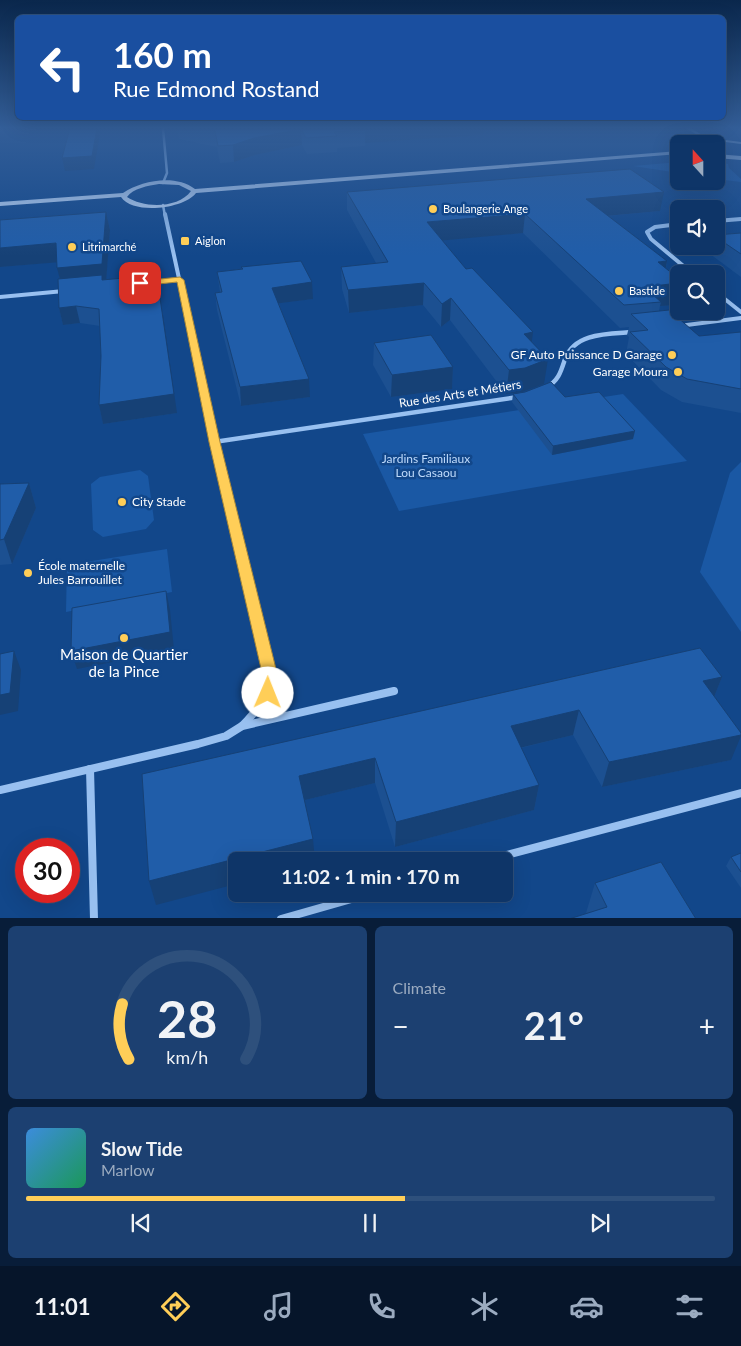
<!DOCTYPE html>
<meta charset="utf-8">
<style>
body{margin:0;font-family:Lato,sans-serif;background:#1c4071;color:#f1f3f6;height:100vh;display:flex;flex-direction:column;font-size:19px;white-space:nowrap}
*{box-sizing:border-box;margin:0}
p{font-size:16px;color:#9babc0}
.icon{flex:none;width:28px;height:28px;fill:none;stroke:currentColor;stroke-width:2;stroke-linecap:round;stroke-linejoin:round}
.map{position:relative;height:918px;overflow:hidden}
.side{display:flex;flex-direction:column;gap:8px;padding:8px;background:#081d39;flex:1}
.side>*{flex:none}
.guide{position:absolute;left:15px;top:15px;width:711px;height:105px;border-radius:8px;box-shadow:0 5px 20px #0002,0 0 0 1px #2e507c;background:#1a4fa0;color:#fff;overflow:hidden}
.needle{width:32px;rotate:339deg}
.buttons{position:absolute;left:670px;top:135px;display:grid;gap:10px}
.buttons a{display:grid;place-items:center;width:55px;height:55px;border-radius:8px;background:#0e3568;box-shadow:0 5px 20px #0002,0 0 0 1px #2e507c;font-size:25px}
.speed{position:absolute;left:15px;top:838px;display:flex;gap:10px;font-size:25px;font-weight:700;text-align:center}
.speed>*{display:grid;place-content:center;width:65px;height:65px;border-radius:50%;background:#0e3568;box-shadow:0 5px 20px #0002,0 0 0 1px #2e507c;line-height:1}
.speed .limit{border:8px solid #d22;background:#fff;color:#111}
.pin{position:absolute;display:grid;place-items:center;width:42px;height:42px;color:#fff;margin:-21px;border-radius:10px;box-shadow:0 2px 8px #0006}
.me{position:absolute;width:55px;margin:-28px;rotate:1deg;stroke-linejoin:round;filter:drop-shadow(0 0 4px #0008)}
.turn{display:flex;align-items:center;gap:18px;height:105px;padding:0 15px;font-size:22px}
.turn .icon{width:65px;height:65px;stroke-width:2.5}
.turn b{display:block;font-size:35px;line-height:42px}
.big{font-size:38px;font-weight:700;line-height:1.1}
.side .card{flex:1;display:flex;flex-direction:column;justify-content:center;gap:8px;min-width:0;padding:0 18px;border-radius:8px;background:#1c4071}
.side .dial{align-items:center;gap:0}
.dial svg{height:130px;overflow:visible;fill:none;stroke:#2e507c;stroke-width:7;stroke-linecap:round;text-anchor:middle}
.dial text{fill:#f1f3f6;stroke:none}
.song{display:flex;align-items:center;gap:15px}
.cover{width:60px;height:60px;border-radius:8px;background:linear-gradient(135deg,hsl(210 70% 55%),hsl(150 70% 35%))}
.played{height:5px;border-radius:2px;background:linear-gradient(90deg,#ffce58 55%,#2e507c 55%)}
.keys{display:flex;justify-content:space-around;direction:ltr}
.heat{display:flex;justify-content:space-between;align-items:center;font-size:28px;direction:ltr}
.side .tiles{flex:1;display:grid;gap:8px;grid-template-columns:1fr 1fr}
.card:last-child{grid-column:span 2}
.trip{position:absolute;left:228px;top:852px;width:285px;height:50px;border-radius:8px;background:#0e3568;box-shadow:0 5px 20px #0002,0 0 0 1px #2e507c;font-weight:700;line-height:50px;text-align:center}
.dock{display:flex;height:80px;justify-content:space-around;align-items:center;background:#06152a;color:#9babc0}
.dock .icon{width:35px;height:35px}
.dock .selected{color:#ffce58}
.dock b{font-size:22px;color:#f1f3f6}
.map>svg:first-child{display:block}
</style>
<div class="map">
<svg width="741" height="919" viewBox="0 0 741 919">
<rect width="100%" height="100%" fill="#12478a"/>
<g fill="#1a58a4">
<path d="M 679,162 L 679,173 L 633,166 Z"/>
<path d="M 716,162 L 728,164 L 729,168 L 741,179 L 741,182 L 716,179 Z"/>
<path d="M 623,394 L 687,461 L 399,511 L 363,434 Z"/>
<path d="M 741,462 L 741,632 L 700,572 L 730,473 Z"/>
<path d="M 140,470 L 148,476 L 154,520 L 146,529 L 103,537 L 93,530 L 91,484 L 100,477 Z"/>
<path d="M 167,549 L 172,592 L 66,612 L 67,565 Z"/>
</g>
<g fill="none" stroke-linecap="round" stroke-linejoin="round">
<g stroke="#98c0f0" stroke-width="2.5">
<path d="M 163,128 L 167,173 L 163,183"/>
<path d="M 688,128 L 710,141"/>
<path d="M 163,205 L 165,216"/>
</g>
<g stroke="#98c0f0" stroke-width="4">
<path d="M 165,214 L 190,329"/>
<path d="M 716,221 L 741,219"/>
<path d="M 679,224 L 655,227 L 647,232 L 651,239 L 693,274"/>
<path d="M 145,283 L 180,280"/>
<path d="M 716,292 L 741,312"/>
<path d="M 0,297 L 64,291"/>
<path d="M 679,326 L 741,318"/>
</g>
<g stroke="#98c0f0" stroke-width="4.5">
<path d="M 189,328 L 222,477"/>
<path d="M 547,387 C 559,380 561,371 565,359 C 575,332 609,334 633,332"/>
<path d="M 214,442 L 518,397"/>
</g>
<path stroke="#98c0f0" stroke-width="5.5" d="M 222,475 L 269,669"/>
<g stroke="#98c0f0" stroke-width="8">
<path d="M 242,726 C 257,711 274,690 269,668"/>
<path d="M 90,769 L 94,919"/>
<path d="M 0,790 L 198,744 L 226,736 L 242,726 L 394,691"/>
<path d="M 484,861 L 741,793"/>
<path d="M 281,919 L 369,894"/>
</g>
<g fill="#c6ddfb" fill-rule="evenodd">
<path d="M 718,139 L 741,142 L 741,144 L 718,141 L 695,144 Z"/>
<path d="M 679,151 L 679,154 L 196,193 C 184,209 133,215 121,197 L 0,206 L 0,202 L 123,193 C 142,180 176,174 195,189 ZM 159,184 L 179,185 L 191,191 C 178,209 143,208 127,197 C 133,188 148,186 159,184 Z"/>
<path d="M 716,154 L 741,156 L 741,160 L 716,158 Z"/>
</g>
</g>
<g fill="#1c5091">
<path d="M 177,128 L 484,128 L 483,135 L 365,143 L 365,146 L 337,148 L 337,152 L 307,154 L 302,145 L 255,155 L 234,162 L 220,163 L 217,147 L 179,139 Z"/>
<path d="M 631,128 L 647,128 L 639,133 Z"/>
<path d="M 347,192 L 660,211 L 608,216 L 667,261 L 666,268 L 679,305 L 660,306 L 659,311 L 699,336 L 741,332 L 741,413 L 682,402 L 661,390 L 626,354 L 629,337 L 627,335 L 629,327 L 620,328 L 523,233 L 442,240 L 466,269 L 532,343 L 544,384 L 506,394 L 450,320 L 441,327 L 423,305 L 349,313 L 342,289 L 341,267 L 376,263 L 347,210 Z"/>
<path d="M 106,212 L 110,230 L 106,280 L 177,413 L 103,424 L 99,405 L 101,356 L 100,326 L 80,323 L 63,325 L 59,308 L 60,279 L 57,262 L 0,267 Z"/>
<path d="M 741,233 L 741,277 L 710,254 L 712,246 L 716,246 L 716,235 Z"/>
<path d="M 241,267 L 313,299 L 279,303 L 310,397 L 241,406 L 217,310 L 215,293 L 220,292 L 217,272 L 242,269 Z"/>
<path d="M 374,343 L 453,367 L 452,389 L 391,397 L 373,365 Z"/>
<path d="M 513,394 L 565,397 L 633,439 L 552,455 L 512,402 Z"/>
<path d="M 29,483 L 36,508 L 12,564 L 0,565 L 0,484 Z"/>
<path d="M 722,677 L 714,697 L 731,760 L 602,787 L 573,735 L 521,748 L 539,785 L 534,810 L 395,847 L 375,783 L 305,800 L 156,905 L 142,774 Z"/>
<path d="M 741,853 L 741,888 L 726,866 L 731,857 Z"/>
<path d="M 595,883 L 696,919 L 586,913 Z"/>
</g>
<g fill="#164176">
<path d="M 0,128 L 55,128 L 0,131 Z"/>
<path d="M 97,128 L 101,128 L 94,169 L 65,171 L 62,158 Z"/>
<path d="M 363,128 L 484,128 L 483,135 L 365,143 L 365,130 Z"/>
<path d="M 640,128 L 647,128 L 639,133 Z"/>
<path d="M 301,129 L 302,145 L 255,155 L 234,162 L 233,145 L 254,138 Z"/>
<path d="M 664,192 L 660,211 L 583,218 L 586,199 Z"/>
<path d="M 106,212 L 110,230 L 106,283 L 62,287 L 57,268 Z"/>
<path d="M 525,214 L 523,233 L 426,242 L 427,222 Z"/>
<path d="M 56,243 L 61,262 L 0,267 L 0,248 Z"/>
<path d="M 667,261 L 663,283 L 658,262 Z"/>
<path d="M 312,282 L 313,299 L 273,304 L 272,288 Z"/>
<path d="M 424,283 L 423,305 L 349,313 L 348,290 Z"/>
<path d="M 679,283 L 679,305 L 660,306 L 661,302 L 644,287 Z"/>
<path d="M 451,298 L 450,320 L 441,327 L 442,304 Z"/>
<path d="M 76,306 L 80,323 L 63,325 L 59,308 Z"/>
<path d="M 163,315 L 177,413 L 103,424 L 99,405 Z"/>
<path d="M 533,332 L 530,356 L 524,334 Z"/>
<path d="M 548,359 L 544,384 L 522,392 L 506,394 L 509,370 Z"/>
<path d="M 453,367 L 452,389 L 391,397 L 392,375 Z"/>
<path d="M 309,379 L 310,397 L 241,406 L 240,387 Z"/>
<path d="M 635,431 L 633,439 L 552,455 L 553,446 Z"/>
<path d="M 29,483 L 36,508 L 12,564 L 4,539 Z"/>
<path d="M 166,591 L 170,610 L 174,650 L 77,669 L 71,651 Z"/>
<path d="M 14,651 L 21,670 L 18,711 L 0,715 L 0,695 Z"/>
<path d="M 722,677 L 712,702 L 703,681 Z"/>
<path d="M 579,710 L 573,735 L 507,751 L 511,726 Z"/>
<path d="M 741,735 L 741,736 L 731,760 L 602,787 L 609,762 Z"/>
<path d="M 375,758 L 375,783 L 301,801 L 299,776 Z"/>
<path d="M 539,785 L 534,810 L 395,847 L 396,822 Z"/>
<path d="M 313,839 L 315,861 L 236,861 L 236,884 L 156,905 L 149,881 Z"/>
</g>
<g fill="#205da9" stroke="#164176">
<path d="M 70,128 L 97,128 L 92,156 L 62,158 Z"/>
<path d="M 201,128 L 364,128 L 365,130 L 334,132 L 337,136 L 306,138 L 301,129 L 254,138 L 233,145 L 218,146 L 215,131 Z"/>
<path d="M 630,169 L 664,192 L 586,199 L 667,261 L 658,262 L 679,279 L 679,283 L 644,287 L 661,302 L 624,305 L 525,214 L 427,222 L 466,269 L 472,268 L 533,332 L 524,334 L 548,359 L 525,368 L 509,370 L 451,298 L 442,304 L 424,283 L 348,290 L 341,267 L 388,262 L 347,192 Z"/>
<path d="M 106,212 L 102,264 L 57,268 L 56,243 L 0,248 L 0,220 Z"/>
<path d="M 741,233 L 741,254 L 716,237 L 716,235 Z"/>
<path d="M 301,261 L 312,282 L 272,288 L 309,379 L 240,387 L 215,293 L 222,292 L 217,272 L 243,269 L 241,267 Z"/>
<path d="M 102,275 L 102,280 L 124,278 L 125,281 L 151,279 L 155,298 L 160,298 L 174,394 L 99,405 L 101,356 L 99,309 L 76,306 L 59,308 L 58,279 Z"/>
<path d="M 669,310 L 699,336 L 741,332 L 741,389 L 687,379 L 666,367 L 630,332 L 648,330 L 631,314 Z"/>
<path d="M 431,335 L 453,367 L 392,375 L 374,343 Z"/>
<path d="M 551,382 L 565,397 L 599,392 L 635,431 L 553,446 L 513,394 L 525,392 Z"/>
<path d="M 29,483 L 4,539 L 0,540 L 0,484 Z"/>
<path d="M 166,591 L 170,632 L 71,651 L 72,608 Z"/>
<path d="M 700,648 L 722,677 L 703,681 L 741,733 L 741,735 L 609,762 L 579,710 L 511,726 L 539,785 L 396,822 L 375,758 L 299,776 L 313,839 L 149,881 L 142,774 Z"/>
<path d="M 14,651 L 10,693 L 0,695 L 0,654 Z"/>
<path d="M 741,853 L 741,872 L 731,857 Z"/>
<path d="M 661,862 L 696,919 L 569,919 L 607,907 L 595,883 Z"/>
</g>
<linearGradient id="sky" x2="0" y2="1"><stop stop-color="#0a274c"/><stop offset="0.5" stop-color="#335e98"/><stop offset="1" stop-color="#335e98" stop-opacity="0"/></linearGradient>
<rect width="741" height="256" fill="url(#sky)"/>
<path fill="#ffce58" stroke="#a68639" d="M 180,277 L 184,280 L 220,442 L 277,673 L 276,693 L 273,697 L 268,699 L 262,697 L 260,693 L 262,673 L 209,442 L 177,282 L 140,286 L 136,283 L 140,281 Z"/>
<g fill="#ffce58" stroke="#12478a" stroke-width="2">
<circle cx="433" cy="209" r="5"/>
<rect x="180" y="236" width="10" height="10" rx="2.5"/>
<circle cx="72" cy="247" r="5"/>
<circle cx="619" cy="291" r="5"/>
<circle cx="672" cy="355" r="5"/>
<circle cx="678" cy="372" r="5"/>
<circle cx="122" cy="502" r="5"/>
<circle cx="28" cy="573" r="5"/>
<circle cx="124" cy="638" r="5"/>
</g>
<g text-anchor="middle" stroke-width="5" stroke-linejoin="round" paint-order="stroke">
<g font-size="11" fill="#fff" stroke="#12478a" text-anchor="start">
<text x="443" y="213">Boulangerie Ange</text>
<text x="195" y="245">Aiglon</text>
<text x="82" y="251">Litrimarché</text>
<text x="629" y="295">Bastide</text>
</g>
<g font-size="12" fill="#fff" stroke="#12478a" text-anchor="end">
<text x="662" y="359">GF Auto Puissance D Garage</text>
<text x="668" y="376">Garage Moura</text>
<text x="132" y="506" text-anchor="start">City Stade</text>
<text x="38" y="570" text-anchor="start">École maternelle<tspan x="38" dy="14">Jules Barrouillet</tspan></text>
</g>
<g font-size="12" fill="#fff" stroke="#12478a">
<text transform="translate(460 394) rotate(-9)" y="4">Rue des Arts et Métiers</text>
</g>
<g font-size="12" fill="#bfdbfc" stroke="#12478a">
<text x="426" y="463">Jardins Familiaux<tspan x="426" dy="14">Lou Casaou</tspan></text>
</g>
<g font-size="15" fill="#fff" stroke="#12478a">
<text x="124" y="660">Maison de Quartier<tspan x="124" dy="17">de la Pince</tspan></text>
</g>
</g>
</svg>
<div class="buttons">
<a><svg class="needle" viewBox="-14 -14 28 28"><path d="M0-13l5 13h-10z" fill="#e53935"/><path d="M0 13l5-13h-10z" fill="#9babc0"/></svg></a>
<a><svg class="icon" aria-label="sound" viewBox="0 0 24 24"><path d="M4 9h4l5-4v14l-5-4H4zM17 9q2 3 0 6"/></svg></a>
<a><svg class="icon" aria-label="search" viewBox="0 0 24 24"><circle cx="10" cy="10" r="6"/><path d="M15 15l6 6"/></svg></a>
</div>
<div class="speed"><div class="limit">30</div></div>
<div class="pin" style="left:140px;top:283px;background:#d93025"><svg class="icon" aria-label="arrive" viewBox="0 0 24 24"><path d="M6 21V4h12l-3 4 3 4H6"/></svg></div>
<svg class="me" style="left:268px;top:693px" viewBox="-20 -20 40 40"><circle r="19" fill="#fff"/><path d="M0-13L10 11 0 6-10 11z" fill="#ffce58"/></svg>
<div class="trip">11:02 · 1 min · 170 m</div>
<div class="guide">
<div class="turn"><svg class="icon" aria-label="left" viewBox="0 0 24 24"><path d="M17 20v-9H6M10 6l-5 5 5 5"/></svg><div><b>160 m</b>Rue Edmond Rostand</div></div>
</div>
</div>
<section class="side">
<div class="tiles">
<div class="card dial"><svg viewBox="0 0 100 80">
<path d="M14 69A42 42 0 1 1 86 69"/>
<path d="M14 69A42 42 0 0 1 10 35" stroke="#ffce58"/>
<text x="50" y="56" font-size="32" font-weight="700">28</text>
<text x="50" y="72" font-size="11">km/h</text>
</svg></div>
<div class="card"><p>Climate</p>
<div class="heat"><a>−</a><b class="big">21°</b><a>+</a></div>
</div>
<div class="card">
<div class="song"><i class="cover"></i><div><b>Slow Tide</b><p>Marlow</p></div></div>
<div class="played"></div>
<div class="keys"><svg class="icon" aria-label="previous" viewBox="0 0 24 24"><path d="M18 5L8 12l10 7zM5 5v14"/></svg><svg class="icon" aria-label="pause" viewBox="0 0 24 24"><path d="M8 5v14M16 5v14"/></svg><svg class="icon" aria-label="next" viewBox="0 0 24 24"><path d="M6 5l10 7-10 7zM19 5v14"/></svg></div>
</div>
</div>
</section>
<nav class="dock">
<b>11:01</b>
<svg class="icon selected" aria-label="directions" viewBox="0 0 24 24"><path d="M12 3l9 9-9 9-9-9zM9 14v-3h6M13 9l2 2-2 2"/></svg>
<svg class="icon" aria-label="music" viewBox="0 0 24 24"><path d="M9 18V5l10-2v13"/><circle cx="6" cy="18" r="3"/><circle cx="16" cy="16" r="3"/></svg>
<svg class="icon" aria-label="phone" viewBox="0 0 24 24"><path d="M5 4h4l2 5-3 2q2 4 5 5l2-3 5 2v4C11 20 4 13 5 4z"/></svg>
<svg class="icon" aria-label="climate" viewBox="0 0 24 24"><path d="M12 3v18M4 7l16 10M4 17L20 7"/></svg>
<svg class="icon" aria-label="car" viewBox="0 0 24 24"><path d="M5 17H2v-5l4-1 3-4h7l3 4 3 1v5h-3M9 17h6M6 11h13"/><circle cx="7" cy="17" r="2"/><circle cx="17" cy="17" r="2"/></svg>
<svg class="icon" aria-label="filters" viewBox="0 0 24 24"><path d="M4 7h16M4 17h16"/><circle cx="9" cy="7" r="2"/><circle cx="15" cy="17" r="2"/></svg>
</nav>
